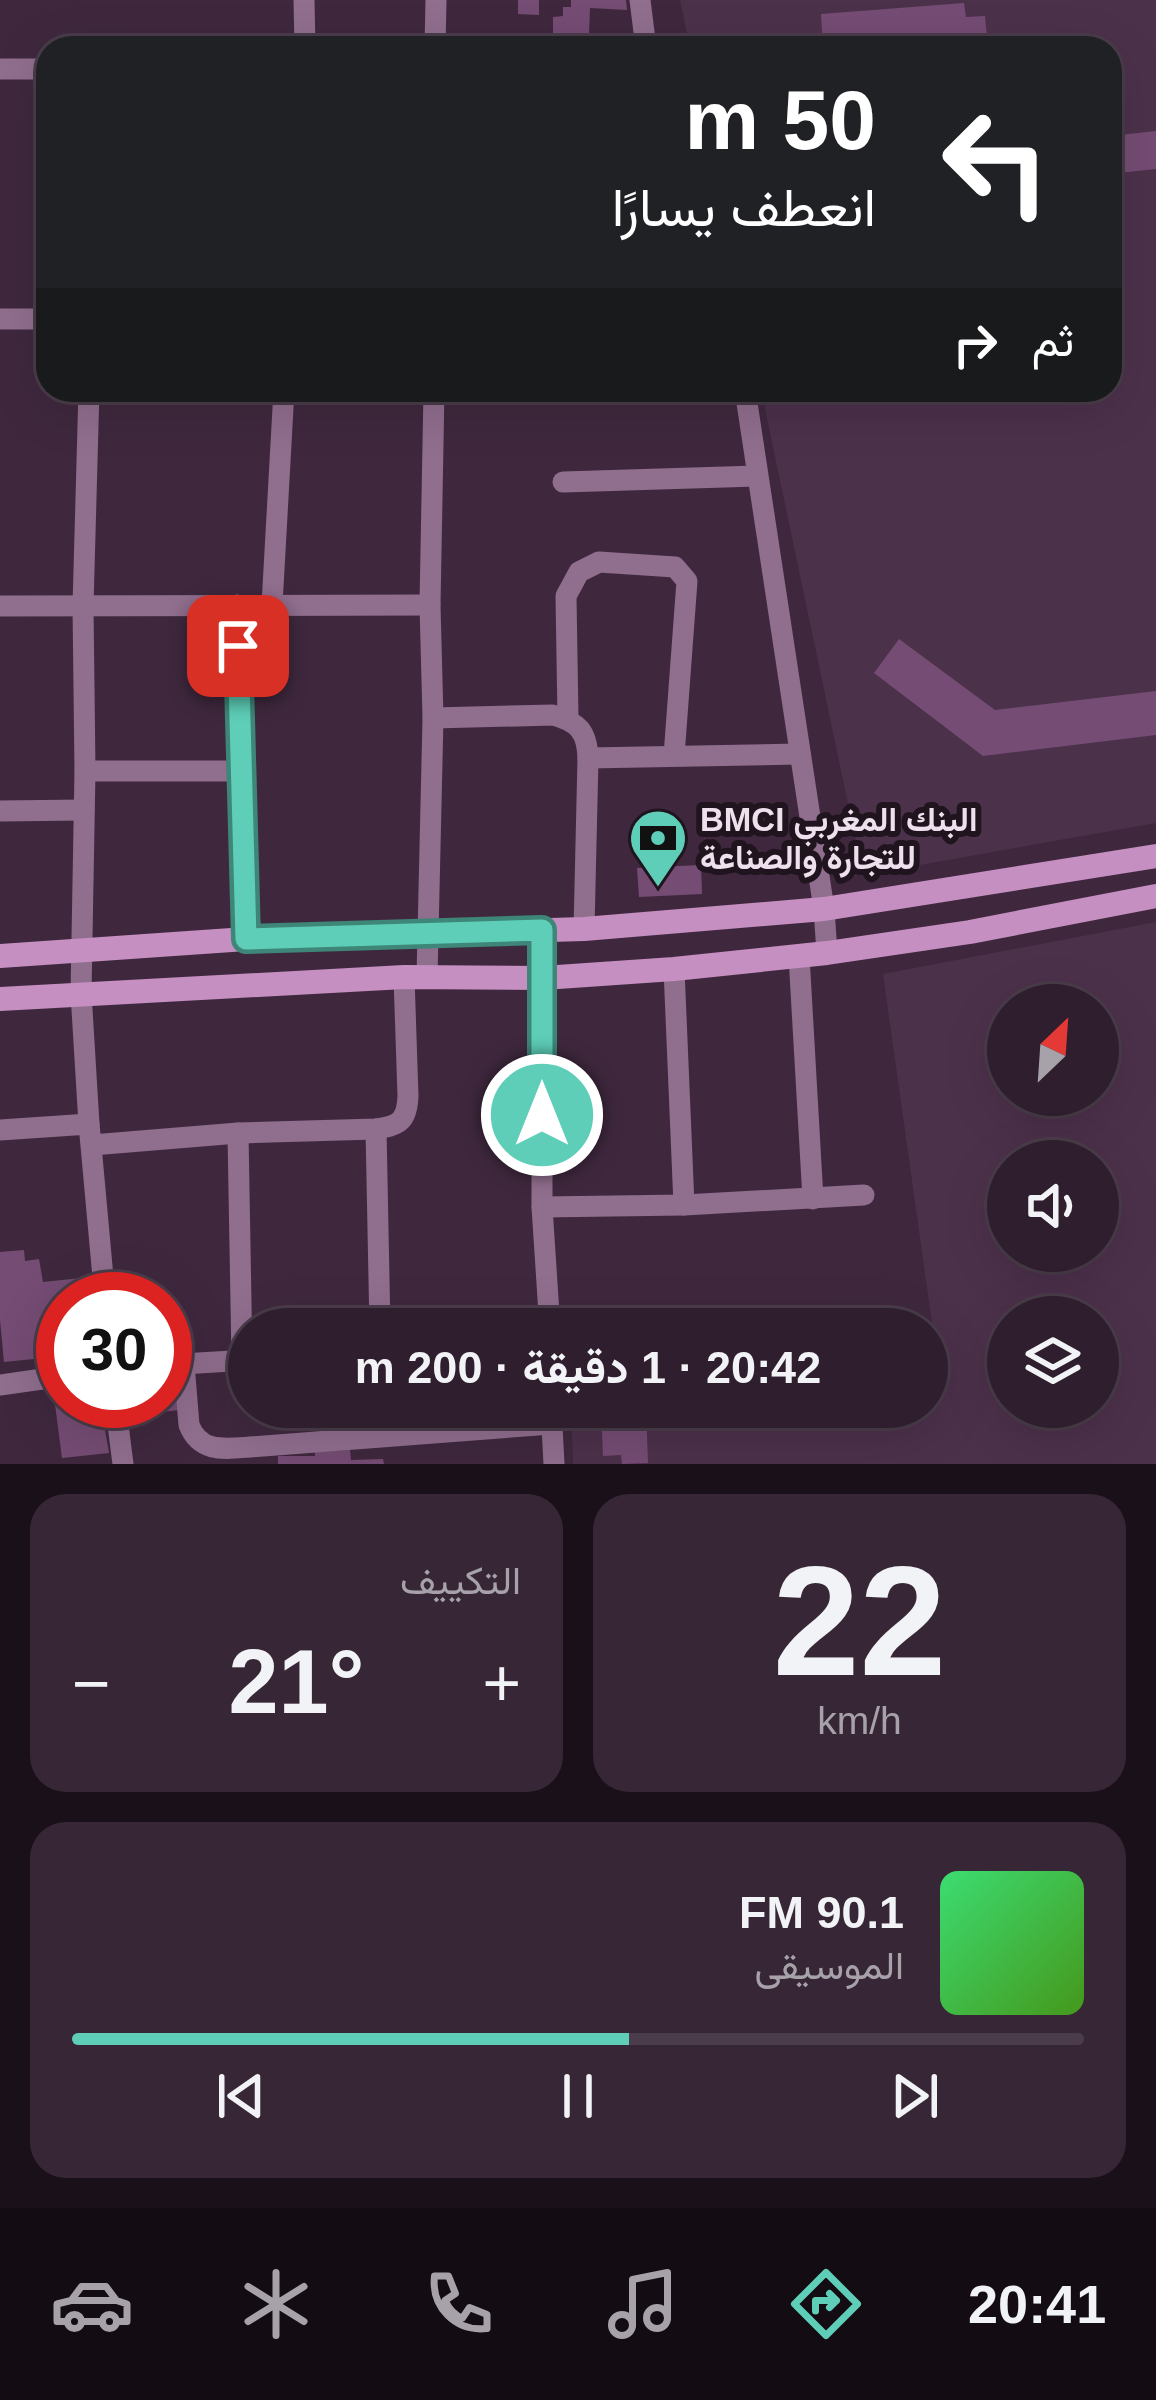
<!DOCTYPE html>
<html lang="ar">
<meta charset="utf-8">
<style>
body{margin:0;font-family:Arial,Vazirmatn,sans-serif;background:#372736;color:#f1f3f6;direction:rtl;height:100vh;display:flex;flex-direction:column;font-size:45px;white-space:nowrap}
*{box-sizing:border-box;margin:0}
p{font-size:39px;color:#a7a2aa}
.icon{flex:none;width:66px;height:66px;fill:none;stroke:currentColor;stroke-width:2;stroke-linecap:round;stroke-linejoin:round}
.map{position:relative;height:1464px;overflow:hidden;direction:ltr}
.drawer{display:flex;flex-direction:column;gap:30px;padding:30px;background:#1a1019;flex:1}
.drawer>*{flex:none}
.hud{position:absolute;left:36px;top:36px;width:1086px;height:366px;border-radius:36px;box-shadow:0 12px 48px #0002,0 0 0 3px #4a3c4a;direction:rtl;background:#202124;color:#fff;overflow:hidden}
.needle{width:78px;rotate:25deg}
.tools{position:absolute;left:987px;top:984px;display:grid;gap:24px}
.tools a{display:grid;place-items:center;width:132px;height:132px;border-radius:50%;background:#2f1e2e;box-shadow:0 12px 48px #0002,0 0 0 3px #4a3c4a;font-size:60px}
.speed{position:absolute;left:36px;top:1272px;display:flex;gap:24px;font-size:60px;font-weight:700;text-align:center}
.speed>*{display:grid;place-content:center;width:156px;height:156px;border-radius:50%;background:#2f1e2e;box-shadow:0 12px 48px #0002,0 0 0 3px #4a3c4a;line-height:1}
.speed .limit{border:18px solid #d22;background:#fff;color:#111}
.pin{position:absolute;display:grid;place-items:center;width:102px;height:102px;color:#fff;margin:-51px;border-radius:24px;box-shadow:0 6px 18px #0006}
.me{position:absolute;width:132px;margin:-66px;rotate:0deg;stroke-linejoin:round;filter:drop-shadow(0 0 9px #0008)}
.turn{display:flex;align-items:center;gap:42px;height:252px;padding:0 48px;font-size:54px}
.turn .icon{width:156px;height:156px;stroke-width:2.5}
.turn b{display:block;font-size:84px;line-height:102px}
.then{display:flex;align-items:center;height:114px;padding:0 48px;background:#0003;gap:24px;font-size:45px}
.big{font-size:90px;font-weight:700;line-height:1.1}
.drawer .widget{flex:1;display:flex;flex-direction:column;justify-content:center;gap:18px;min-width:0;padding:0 42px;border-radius:36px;background:#372736}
.drawer .dial{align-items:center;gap:0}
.dial b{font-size:156px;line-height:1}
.song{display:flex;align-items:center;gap:36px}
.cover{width:144px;height:144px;border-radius:18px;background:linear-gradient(135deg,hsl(140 70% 55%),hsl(100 70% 35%))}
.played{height:12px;border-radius:6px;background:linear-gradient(90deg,#5eceb8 55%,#4a3c4a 55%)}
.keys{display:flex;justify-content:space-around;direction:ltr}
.heat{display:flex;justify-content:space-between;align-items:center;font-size:66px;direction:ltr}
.drawer .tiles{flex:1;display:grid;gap:30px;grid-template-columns:1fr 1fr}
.widget:last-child{grid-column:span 2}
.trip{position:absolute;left:228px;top:1308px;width:720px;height:120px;border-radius:60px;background:#2f1e2e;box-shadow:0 12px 48px #0002,0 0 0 3px #4a3c4a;font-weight:700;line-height:120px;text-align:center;direction:rtl}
.dock{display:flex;height:192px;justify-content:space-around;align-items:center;background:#130c12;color:#a7a2aa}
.dock .icon{width:84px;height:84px}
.dock .on{color:#5eceb8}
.dock b{font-size:54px;color:#f1f3f6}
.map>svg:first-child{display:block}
</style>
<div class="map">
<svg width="1156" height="1464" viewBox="0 0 1156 1464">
<rect width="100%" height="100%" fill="#3f283e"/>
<g fill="#4c314b" fill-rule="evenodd">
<path d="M 680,0 L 1156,0 L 1156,823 L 863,875 L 761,390 L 1110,390 L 1110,48 L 690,48 Z"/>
<path d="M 1156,922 L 1156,1464 L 573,1464 L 571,1407 L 927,1407 L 927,1338 L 934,1337 L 883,974 ZM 1008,1005 L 1098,1005 L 1098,1095 L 1008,1095 ZM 1008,1161 L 1098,1161 L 1098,1251 L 1008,1251 ZM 1008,1317 L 1098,1317 L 1098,1407 L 1008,1407 Z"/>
</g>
<g fill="#754c74">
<path d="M 518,0 L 539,0 L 539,15 L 518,14 Z"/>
<path d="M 571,0 L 626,0 L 627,10 L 590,8 L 589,35 L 553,35 L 553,17 L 563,16 L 563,7 L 571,7 Z"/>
<path d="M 964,3 L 966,17 L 985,16 L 988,48 L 951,48 L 951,41 L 864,48 L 823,48 L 821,14 Z"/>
<path d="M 1156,131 L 1156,169 L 1110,174 L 1110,136 Z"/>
<path d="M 899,639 L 995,710 L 1156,691 L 1156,735 L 983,756 L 874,673 Z"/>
<path d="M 701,865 L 702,894 L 639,897 L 637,868 Z"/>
<path d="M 24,1250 L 25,1261 L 39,1259 L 43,1282 L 91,1277 L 93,1299 L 63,1299 L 63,1356 L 4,1362 L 0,1320 L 0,1252 Z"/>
<path d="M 176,1373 L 180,1410 L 131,1415 L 129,1401 L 165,1401 L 165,1374 Z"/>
<path d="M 63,1388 L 63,1401 L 102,1401 L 104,1416 L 82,1421 L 103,1418 L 109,1453 L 62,1458 L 53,1389 Z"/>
<path d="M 601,1407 L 646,1407 L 648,1463 L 622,1464 L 621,1455 L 603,1456 Z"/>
<path d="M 350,1450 L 351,1460 L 383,1459 L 384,1464 L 278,1464 L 278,1456 L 315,1456 L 315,1452 Z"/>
</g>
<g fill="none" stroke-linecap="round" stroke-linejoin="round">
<g stroke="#906e8e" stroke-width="21">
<path d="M 304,0 L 305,48"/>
<path d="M 640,0 L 646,48"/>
<path d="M 435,48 L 436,0"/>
<path d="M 0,69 L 48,69"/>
<path d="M 0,319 L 48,319"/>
<path d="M 89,390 L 83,606 L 85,771 L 81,993 L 89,1124 L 105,1299"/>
<path d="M 745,390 L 824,909 L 827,953"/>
<path d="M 563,482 L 757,476"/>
<path d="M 237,605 L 246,939"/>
<path d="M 272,605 L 284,390"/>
<path d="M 0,606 L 430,605"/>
<path d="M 433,718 L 553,715 C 578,722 587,731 588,758 L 584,929"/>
<path d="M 568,719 L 566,596 L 579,572 L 599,562 L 675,567 L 687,581 L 674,756"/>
<path d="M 588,758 L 800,754"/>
<path d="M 85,771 L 240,771"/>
<path d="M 0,811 L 84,810"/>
<path d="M 542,930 L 542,1207 L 550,1329"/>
<path d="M 799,956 L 813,1199"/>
<path d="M 674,969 L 684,1205"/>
<path d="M 427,977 L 433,718 L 430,605 L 434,390"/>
<path d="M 376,1129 L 380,1329"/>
<path d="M 0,1130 L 89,1124"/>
<path d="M 238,1133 L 242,1360"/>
<path d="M 92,1145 L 238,1133 L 376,1129 C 400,1126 407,1120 408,1096 L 404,977"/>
<path d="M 542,1207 L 684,1205 L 864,1195"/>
<path d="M 184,1364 L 189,1425 C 200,1453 224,1449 250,1447 L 551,1424"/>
<path d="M 165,1365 L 249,1360"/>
<path d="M 0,1385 L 63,1376"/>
<path d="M 115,1401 L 123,1464"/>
<path d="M 551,1407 L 554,1464"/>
</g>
<g stroke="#c58fc2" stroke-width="24">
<path d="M 0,956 L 246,939 L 584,929 L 824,909 L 1156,856"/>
<path d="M 0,999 L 404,977 L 543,978 L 674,969 L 827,953 L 970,932 L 1156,896"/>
</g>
</g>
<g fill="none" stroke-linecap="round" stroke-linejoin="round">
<g stroke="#3d8678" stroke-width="30">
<path id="route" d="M 238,646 L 246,939 L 542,930 L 542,1115"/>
</g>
<use href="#route" stroke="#5eceb8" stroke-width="21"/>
</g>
<defs>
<g id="bank-pin" transform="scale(3)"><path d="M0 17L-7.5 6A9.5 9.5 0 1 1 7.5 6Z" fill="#5eceb8" stroke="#20151f"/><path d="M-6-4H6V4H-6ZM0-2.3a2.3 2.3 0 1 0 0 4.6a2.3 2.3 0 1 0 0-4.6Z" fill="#111"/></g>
</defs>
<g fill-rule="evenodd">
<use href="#bank-pin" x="658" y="838"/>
</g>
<g text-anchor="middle" stroke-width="12" stroke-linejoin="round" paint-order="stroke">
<g font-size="33" font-weight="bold" fill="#efe0ee" stroke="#20151f" text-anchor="start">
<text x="700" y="831">BMCI البنك المغربي<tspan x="700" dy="38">للتجارة والصناعة</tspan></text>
</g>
</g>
</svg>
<div class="tools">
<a><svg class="needle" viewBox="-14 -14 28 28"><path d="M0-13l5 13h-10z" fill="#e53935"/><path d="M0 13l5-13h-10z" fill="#a7a2aa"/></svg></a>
<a><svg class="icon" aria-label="sound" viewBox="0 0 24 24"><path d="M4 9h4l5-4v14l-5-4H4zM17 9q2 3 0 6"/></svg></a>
<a><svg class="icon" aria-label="layers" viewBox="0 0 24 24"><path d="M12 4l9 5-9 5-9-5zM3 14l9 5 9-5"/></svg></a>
</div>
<div class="speed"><div class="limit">30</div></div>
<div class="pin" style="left:238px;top:646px;background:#d93025"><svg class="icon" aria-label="arrive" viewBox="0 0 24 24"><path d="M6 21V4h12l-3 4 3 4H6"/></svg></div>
<svg class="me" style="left:542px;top:1115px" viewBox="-20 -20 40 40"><circle r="17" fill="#5eceb8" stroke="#fff" stroke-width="3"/><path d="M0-11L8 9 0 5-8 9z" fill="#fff"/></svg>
<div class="trip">20:42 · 1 دقيقة · 200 m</div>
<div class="hud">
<div class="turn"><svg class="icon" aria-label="left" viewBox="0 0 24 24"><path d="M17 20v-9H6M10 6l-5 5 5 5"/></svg><div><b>50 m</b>انعطف يسارًا</div></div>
<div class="then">ثم<svg class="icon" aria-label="right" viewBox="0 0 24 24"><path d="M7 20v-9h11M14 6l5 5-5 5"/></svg></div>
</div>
</div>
<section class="drawer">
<div class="tiles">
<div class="widget dial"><b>22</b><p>km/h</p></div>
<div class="widget"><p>التكييف</p>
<div class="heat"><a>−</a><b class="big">21°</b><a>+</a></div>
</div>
<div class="widget">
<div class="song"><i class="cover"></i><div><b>90.1 FM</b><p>الموسيقى</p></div></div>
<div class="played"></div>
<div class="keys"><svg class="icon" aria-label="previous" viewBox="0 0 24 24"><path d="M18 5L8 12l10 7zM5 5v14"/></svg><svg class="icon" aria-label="pause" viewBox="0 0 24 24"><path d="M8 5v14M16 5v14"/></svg><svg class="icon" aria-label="next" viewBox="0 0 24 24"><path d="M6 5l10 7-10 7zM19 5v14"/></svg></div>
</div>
</div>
</section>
<nav class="dock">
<b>20:41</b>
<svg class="icon on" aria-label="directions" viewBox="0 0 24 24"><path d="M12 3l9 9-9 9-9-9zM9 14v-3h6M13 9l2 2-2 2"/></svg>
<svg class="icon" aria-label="music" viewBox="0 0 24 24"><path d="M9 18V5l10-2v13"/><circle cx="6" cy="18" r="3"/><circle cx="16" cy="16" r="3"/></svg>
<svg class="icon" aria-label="phone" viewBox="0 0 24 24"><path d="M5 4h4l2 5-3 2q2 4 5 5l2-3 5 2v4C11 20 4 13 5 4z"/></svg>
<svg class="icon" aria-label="climate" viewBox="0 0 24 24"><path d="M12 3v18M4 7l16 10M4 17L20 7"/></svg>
<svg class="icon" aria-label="car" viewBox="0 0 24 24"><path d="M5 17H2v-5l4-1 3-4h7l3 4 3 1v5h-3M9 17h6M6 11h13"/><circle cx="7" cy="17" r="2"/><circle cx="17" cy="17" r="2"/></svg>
</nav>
